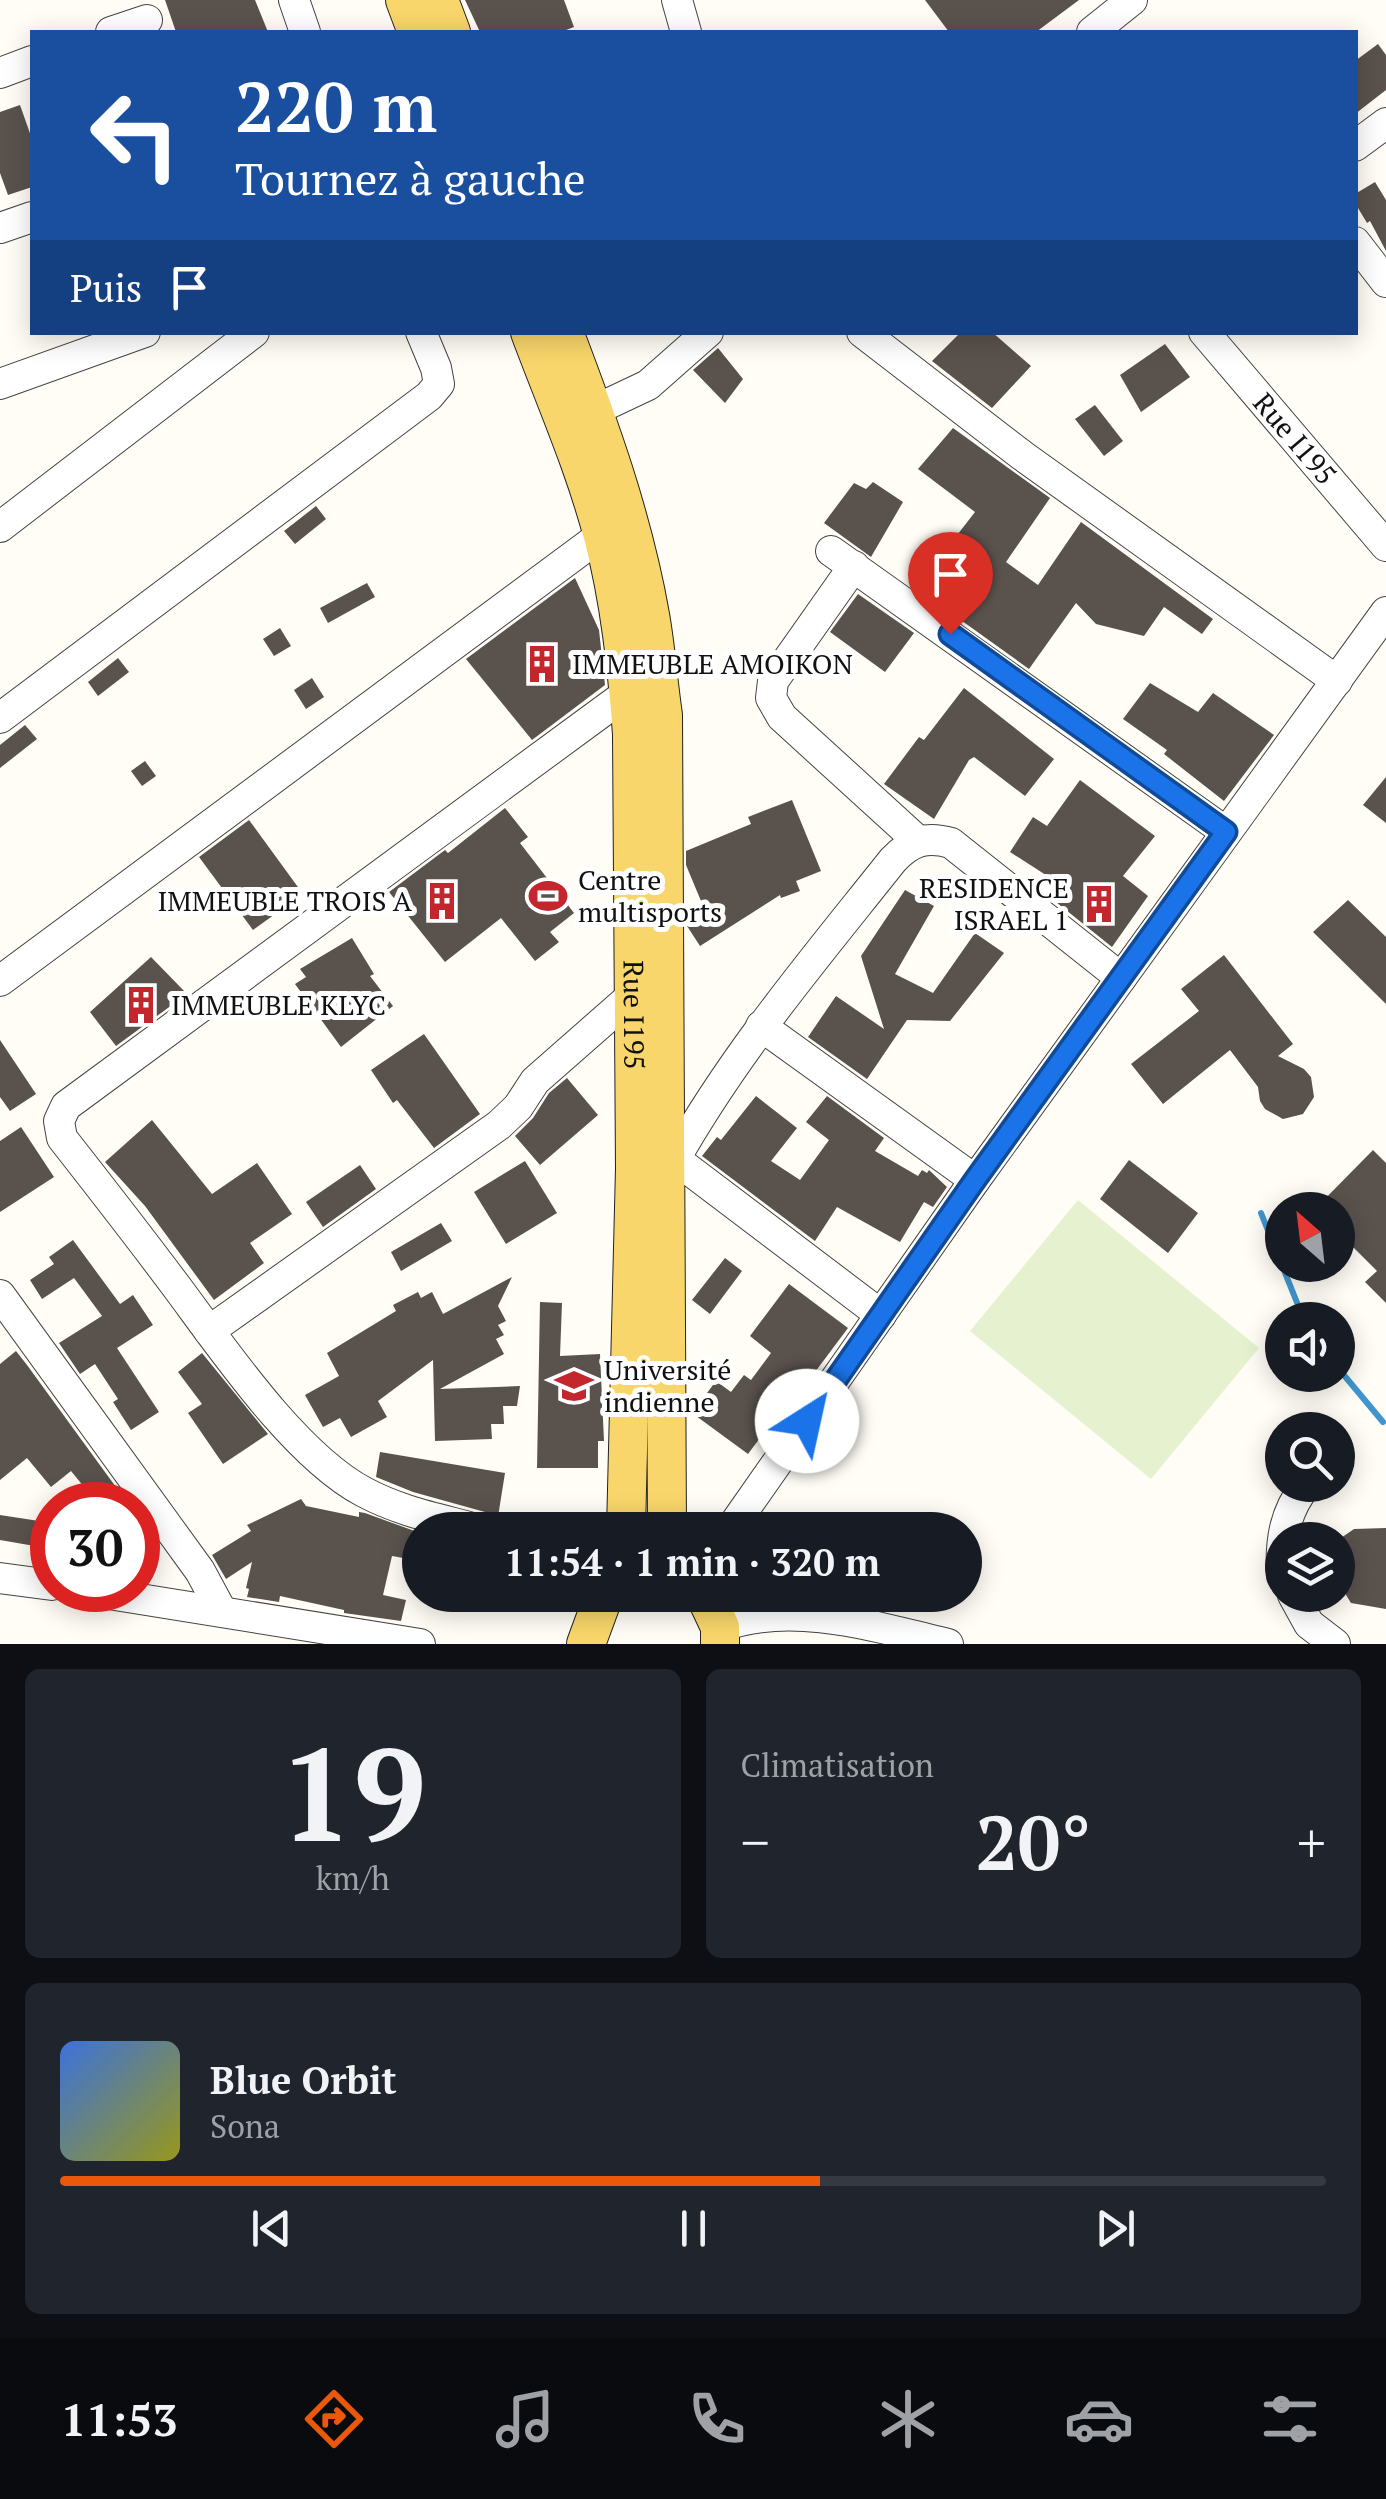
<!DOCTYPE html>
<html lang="fr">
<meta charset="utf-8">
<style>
body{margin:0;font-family:"PT Serif",serif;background:#20242c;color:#f1f3f6;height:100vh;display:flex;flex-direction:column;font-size:38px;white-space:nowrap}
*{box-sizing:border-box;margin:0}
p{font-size:32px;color:#9ea1a6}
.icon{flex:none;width:55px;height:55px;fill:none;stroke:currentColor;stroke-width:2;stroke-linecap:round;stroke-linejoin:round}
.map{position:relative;height:1644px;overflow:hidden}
.side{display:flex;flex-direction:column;gap:25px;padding:25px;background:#0d0f14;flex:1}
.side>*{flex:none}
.hud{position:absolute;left:30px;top:30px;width:1328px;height:305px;border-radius:0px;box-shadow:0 5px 25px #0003;background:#1a4fa0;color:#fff;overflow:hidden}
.needle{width:65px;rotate:332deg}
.buttons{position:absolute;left:1265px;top:1192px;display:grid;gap:20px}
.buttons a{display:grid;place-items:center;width:90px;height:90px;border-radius:50%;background:#171b24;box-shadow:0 5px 25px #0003;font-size:50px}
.speed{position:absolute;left:30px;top:1482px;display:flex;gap:20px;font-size:50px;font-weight:700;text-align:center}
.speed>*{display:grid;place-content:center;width:130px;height:130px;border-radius:50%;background:#171b24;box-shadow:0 5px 25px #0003;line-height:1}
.speed .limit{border:15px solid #d22;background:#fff;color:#111}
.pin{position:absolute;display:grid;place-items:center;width:85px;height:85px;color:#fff;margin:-102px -42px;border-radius:50% 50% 50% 0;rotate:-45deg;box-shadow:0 0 10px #0007}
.pin .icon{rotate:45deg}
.me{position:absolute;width:110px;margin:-55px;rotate:35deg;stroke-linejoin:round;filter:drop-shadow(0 0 8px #0008)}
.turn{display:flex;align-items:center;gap:35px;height:210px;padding:0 40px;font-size:45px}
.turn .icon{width:130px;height:130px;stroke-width:2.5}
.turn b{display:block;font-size:70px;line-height:85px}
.then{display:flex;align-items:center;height:95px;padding:0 40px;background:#0003;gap:20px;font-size:38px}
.big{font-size:75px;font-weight:800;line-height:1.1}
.side .card{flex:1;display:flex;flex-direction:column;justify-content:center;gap:15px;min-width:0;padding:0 35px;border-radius:15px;background:#20242c}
.side .dial{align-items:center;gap:0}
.dial b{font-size:130px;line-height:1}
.song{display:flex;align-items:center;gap:30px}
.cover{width:120px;height:120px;border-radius:15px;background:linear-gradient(135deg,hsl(220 70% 55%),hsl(60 70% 35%))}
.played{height:10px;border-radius:5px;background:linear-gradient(90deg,#ea580c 60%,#363941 60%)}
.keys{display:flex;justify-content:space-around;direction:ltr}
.heat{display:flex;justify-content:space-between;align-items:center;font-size:55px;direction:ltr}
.side .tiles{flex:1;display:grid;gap:25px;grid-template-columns:1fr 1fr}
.card:last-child{grid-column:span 2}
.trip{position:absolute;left:402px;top:1512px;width:580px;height:100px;border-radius:50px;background:#171b24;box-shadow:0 5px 25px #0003;font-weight:800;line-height:100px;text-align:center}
.tabs{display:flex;height:160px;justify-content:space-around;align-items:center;background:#090b0e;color:#9ea1a6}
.tabs .icon{width:70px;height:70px}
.tabs .active{color:#ea580c}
.tabs b{font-size:45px;color:#f1f3f6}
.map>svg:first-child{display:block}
</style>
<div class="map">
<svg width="1386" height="1644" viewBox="0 0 1386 1644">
<rect width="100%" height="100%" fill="#fffdf5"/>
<path fill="#e6f2cf" d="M 1078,1200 L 1259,1348 L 1151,1479 L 970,1331 Z"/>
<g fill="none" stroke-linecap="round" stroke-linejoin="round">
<g stroke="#3f96cf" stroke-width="6">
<path d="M 1261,1213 L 1304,1320"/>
<path d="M 1338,1368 L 1383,1422"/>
</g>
</g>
<g fill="#5a524d">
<path d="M 165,0 L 255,0 L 268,32 L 176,32 Z"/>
<path d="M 465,0 L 564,0 L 574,27 L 561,32 L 480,32 Z"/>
<path d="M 925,0 L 1079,0 L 1036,32 L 949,32 Z"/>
<path d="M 1378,44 L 1386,55 L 1386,90 L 1355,114 L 1355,61 Z"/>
<path d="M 20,105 L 32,139 L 32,187 L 8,195 L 0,173 L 0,112 Z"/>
<path d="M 1375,182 L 1386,200 L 1386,251 L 1370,221 L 1367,223 L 1355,203 L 1355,194 Z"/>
<path d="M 961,332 L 992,332 L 1031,366 L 992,408 L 932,361 Z"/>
<path d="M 1165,344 L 1190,377 L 1141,412 L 1120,375 Z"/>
<path d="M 718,348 L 743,379 L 725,403 L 693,370 Z"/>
<path d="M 1095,405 L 1123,441 L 1104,456 L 1075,419 Z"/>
<path d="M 953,428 L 1050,498 L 1006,562 L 1038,585 L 1081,522 L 1213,619 L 1202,634 L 1164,607 L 1144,636 L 1096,624 L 1076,603 L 1029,669 L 916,588 L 975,512 L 918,469 Z"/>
<path d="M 873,482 L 903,502 L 871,557 L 824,523 L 854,483 L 866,489 Z"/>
<path d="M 316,506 L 326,519 L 295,544 L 284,531 Z"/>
<path d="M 575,578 L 599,630 L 605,685 L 532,740 L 466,659 Z"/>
<path d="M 367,583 L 375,597 L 328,623 L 320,608 Z"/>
<path d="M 858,594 L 914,633 L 885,672 L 830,632 Z"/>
<path d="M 280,628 L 291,646 L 274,656 L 263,639 Z"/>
<path d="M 118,658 L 129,672 L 98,696 L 88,682 Z"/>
<path d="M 312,678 L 324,697 L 306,709 L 294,690 Z"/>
<path d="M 1150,683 L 1198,712 L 1213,693 L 1274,735 L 1224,801 L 1164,754 L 1167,750 L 1123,719 Z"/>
<path d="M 964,688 L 1054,759 L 1025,796 L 974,757 L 969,760 L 934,819 L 884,784 L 919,737 L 924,740 Z"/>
<path d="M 25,725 L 37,739 L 0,768 L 0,745 Z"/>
<path d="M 145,761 L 156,776 L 142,786 L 131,771 Z"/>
<path d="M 1386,777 L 1386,823 L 1363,805 Z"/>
<path d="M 1080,780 L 1155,836 L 1123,876 L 1148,896 L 1112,947 L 1056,902 L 1066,888 L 1010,852 L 1033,817 L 1047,826 Z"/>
<path d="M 792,800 L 821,871 L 796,881 L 800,891 L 781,898 L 780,895 L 700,946 L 687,926 L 706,913 L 686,865 L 686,851 L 751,824 L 748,817 Z"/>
<path d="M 505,808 L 528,837 L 520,843 L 574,913 L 550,932 L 559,942 L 535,961 L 501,918 L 445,962 L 389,892 L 445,850 L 448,853 Z"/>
<path d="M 249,820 L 303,894 L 253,930 L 199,857 Z"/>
<path d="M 905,890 L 934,906 L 895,974 L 933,993 L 975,933 L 1004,953 L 950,1021 L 907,1020 L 867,1079 L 808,1037 L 836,996 L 884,1029 L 861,956 Z"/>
<path d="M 1348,900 L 1386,937 L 1386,1004 L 1313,932 Z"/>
<path d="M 352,938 L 374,974 L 370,976 L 393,1006 L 341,1047 L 295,984 L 306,977 L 300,969 Z"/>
<path d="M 1224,955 L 1293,1044 L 1278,1056 L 1304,1069 L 1311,1077 L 1314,1097 L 1303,1114 L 1283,1119 L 1265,1109 L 1260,1101 L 1258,1087 L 1230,1050 L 1163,1104 L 1131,1064 L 1199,1011 L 1181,989 Z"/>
<path d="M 151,957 L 187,994 L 116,1046 L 90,1012 Z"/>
<path d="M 424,1034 L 480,1114 L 434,1148 L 397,1100 L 393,1103 L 371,1070 Z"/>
<path d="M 0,1040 L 36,1094 L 10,1111 L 0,1097 Z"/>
<path d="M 567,1078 L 598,1115 L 540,1165 L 515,1136 L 533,1118 L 549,1093 Z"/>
<path d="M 756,1096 L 797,1128 L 771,1161 L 800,1180 L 829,1140 L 806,1122 L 827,1096 L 884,1138 L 875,1151 L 918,1176 L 922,1170 L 927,1173 L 929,1170 L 947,1187 L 933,1207 L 924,1202 L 900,1242 L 837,1207 L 815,1241 L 702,1156 L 717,1137 L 721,1140 Z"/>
<path d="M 152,1120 L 212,1194 L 257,1163 L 292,1214 L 250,1243 L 264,1263 L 214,1300 L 145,1206 L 105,1162 Z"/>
<path d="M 21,1127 L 54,1177 L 0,1212 L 0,1141 Z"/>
<path d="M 1373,1150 L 1386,1163 L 1386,1303 L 1365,1282 L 1377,1271 L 1338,1232 L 1338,1210 L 1314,1210 Z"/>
<path d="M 1129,1160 L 1198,1213 L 1168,1253 L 1100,1199 Z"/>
<path d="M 525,1161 L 557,1213 L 506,1244 L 474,1192 Z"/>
<path d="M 360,1165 L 376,1189 L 323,1227 L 306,1202 Z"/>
<path d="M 441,1223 L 452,1241 L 401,1271 L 391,1252 Z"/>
<path d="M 73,1240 L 120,1304 L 133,1295 L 153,1325 L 117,1348 L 159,1412 L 131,1430 L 113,1402 L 118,1399 L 95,1364 L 80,1374 L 59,1343 L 102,1316 L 74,1278 L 42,1299 L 30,1280 L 54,1264 L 49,1257 Z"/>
<path d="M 725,1258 L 742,1271 L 710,1314 L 692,1300 Z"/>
<path d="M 512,1277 L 498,1306 L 506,1321 L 498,1325 L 504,1335 L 496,1339 L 504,1354 L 440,1389 L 520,1386 L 517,1406 L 503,1406 L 504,1424 L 491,1424 L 492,1439 L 435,1441 L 433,1360 L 378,1401 L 387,1417 L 351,1437 L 340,1418 L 323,1427 L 305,1395 L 339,1376 L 327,1353 L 396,1311 L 393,1305 L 418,1292 L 421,1298 L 432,1292 L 443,1314 Z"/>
<path d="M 789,1284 L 848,1328 L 812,1376 L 803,1369 L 758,1430 L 763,1434 L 748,1454 L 692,1413 L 716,1381 L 731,1392 L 744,1375 L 751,1380 L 771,1353 L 750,1336 Z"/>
<path d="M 540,1302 L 562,1303 L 560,1356 L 600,1354 L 604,1441 L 598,1441 L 598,1468 L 537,1468 Z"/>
<path d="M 16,1351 L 27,1365 L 129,1505 L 99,1505 L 71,1471 L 51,1487 L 27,1458 L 0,1480 L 0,1364 Z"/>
<path d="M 202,1353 L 268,1434 L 223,1464 L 188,1413 L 202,1404 L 178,1372 Z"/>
<path d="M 380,1452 L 505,1473 L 497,1523 L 485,1512 L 413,1492 L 376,1477 Z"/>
<path d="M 301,1499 L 306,1506 L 359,1517 L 359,1512 L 365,1513 L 420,1533 L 420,1561 L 392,1556 L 383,1595 L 406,1600 L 401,1621 L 344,1613 L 344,1610 L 280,1596 L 279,1602 L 247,1597 L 249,1589 L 246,1588 L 252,1562 L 226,1579 L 212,1555 L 251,1531 L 247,1525 Z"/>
<path d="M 0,1515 L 52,1523 L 52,1549 L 0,1540 Z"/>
<path d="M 1386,1528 L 1386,1609 L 1351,1603 L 1338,1582 L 1338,1540 L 1354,1529 Z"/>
</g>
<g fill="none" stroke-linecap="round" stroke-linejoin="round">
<g stroke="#444" stroke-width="32">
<g id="minor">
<path d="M 294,0 L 305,32"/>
<path d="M 677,0 L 686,32"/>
<path d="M 111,32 L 147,20"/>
<path d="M 1092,32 L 1132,0"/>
<path d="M 0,73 L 32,61"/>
<path d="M 1355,146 L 1386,123"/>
<path d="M 0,228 L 32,217"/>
<path d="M 1355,242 L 1386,282"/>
<path d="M 862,332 L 1023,456 L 1337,681"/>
<path id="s1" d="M 1204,332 L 1386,546"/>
<path d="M 0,384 L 145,332"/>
<path d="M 576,419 L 648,385 L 708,332"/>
<path d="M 0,527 L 254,332"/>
<path d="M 831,551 L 1226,832"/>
<path d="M 854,566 L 773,681 L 771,698 L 782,717 L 918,841"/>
<path d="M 0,718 L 429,396 L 439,384 L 436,368 L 421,332"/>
<path d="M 0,981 L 603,534"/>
<path d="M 761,1026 L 975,1180"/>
<path d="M 675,1159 L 881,1315"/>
<path d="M 656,1163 L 675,1159 C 736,1051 816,957 893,860 C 911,841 926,836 951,843 L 1121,978"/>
<path d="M 0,1295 L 200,1571 L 221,1610"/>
<path d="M 209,1331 L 499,1125 L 518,1107 L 535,1081 L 634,994"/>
<path d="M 480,1530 C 441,1519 401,1512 364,1492 C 296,1456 225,1352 179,1290 C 141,1239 102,1189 62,1138 L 59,1121 L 66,1106 L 629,692"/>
<path d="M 730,1530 L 975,1180 L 1386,612"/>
<path d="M 1282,1576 C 1280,1542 1284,1513 1306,1485"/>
<path d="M 0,1578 L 52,1585"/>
<path d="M 84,1590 L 420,1644"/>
<path d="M 1293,1595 L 1309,1624 L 1335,1644"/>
<path d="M 720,1627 C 791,1600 877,1627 948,1644"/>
</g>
</g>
<g stroke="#222" stroke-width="40">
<g id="major">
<path d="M 405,0 L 417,32"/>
<path d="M 439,0 L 451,32"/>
<path id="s2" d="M 530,332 C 555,399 585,467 603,536 C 620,600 627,668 632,734 L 635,1168 L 626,1530"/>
<path d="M 564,332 C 599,424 633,518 650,615 C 656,648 658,682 663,715 L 667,1530"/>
<path d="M 705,1595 L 720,1627 L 720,1644"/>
<path d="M 586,1644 L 604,1595"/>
</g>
</g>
<use href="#minor" stroke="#fff" stroke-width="30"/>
<use href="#major" stroke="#f9d66b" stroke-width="38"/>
</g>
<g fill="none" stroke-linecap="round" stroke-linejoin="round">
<g stroke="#114b97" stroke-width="25">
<path id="route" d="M 807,1421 L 975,1180 L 1226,832 L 950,634"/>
</g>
<use href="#route" stroke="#1a73e8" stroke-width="18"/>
</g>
<defs>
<g id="building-bare" transform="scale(3)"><path d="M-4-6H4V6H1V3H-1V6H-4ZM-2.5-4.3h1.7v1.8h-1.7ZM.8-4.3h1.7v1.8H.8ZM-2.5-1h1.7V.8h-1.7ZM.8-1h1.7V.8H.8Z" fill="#c4262e" stroke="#fff" stroke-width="2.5" paint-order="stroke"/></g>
<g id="stadium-bare" transform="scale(3)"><path d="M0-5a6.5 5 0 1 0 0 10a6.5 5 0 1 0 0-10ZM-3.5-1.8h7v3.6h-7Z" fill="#c4262e" stroke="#fff" stroke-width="2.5" paint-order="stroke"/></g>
<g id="university-bare" transform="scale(3)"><path d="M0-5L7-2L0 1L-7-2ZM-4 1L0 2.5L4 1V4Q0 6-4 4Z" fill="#c4262e" stroke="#fff" stroke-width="2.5" paint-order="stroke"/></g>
</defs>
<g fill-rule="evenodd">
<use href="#building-bare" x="542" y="664"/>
<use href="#stadium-bare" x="548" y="896"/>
<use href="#building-bare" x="442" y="901"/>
<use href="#building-bare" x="1099" y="904"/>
<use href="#building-bare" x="141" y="1005"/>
<use href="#university-bare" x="574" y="1386"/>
</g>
<g text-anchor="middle" stroke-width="10" stroke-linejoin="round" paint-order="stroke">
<g font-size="28" fill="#111" stroke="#fff">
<text dy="10" stroke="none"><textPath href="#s1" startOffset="140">Rue I195</textPath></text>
<text dy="10" stroke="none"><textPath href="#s2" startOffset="698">Rue I195</textPath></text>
</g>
<g font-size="28" fill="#111" stroke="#fff" text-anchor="start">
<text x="572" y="674">IMMEUBLE AMOIKON</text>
<text x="578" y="890">Centre<tspan x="578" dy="32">multisports</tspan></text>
<text x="1069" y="898" text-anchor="end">RESIDENCE<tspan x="1069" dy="32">ISRAEL 1</tspan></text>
<text x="412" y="911" text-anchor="end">IMMEUBLE TROIS A</text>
<text x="171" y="1015">IMMEUBLE KLYC</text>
<text x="604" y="1380">Université<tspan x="604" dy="32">indienne</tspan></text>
</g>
</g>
</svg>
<div class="buttons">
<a><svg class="needle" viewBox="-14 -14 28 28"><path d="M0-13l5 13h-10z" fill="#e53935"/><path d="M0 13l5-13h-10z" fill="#9ea1a6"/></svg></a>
<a><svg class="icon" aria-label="sound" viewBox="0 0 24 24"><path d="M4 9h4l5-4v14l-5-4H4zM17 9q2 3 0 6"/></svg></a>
<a><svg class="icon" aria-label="search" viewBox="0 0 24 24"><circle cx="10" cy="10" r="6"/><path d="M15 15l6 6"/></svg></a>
<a><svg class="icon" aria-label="layers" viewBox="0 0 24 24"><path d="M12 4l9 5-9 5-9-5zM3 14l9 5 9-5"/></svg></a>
</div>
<div class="speed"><div class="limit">30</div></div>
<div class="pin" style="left:950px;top:634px;background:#d93025"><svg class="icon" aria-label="arrive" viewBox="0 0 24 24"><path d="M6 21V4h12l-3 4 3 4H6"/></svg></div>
<svg class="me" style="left:807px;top:1421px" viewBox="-20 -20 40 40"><circle r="19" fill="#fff"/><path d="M0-13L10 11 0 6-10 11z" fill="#1a73e8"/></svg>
<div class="trip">11:54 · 1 min · 320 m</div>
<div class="hud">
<div class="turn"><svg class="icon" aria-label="left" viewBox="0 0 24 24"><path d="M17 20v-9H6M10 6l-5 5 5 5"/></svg><div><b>220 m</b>Tournez à gauche</div></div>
<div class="then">Puis<svg class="icon" aria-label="arrive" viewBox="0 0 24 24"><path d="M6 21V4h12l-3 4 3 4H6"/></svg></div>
</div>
</div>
<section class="side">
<div class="tiles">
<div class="card dial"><b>19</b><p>km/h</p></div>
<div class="card"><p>Climatisation</p>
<div class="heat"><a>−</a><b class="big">20°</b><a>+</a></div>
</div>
<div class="card">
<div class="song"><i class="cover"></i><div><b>Blue Orbit</b><p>Sona</p></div></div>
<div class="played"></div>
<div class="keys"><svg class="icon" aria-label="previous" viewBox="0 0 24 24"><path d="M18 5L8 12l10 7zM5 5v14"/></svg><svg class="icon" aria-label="pause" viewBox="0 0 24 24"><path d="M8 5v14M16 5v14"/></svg><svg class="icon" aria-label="next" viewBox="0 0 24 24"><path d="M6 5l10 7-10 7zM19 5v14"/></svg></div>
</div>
</div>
</section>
<nav class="tabs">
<b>11:53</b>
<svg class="icon active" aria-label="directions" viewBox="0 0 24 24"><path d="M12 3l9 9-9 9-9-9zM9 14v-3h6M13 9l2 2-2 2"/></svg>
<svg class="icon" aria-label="music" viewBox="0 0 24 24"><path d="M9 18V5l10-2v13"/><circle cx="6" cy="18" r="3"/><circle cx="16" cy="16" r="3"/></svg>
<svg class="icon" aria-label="phone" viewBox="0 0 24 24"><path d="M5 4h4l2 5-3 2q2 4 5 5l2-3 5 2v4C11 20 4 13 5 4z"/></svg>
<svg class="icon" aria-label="climate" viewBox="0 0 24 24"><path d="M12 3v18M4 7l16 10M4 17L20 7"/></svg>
<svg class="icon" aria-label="car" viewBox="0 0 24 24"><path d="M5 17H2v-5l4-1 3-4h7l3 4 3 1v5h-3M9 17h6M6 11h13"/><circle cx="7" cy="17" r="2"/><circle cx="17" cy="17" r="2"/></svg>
<svg class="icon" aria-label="filters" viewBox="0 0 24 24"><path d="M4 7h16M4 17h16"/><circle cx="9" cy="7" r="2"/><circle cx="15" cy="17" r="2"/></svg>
</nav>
